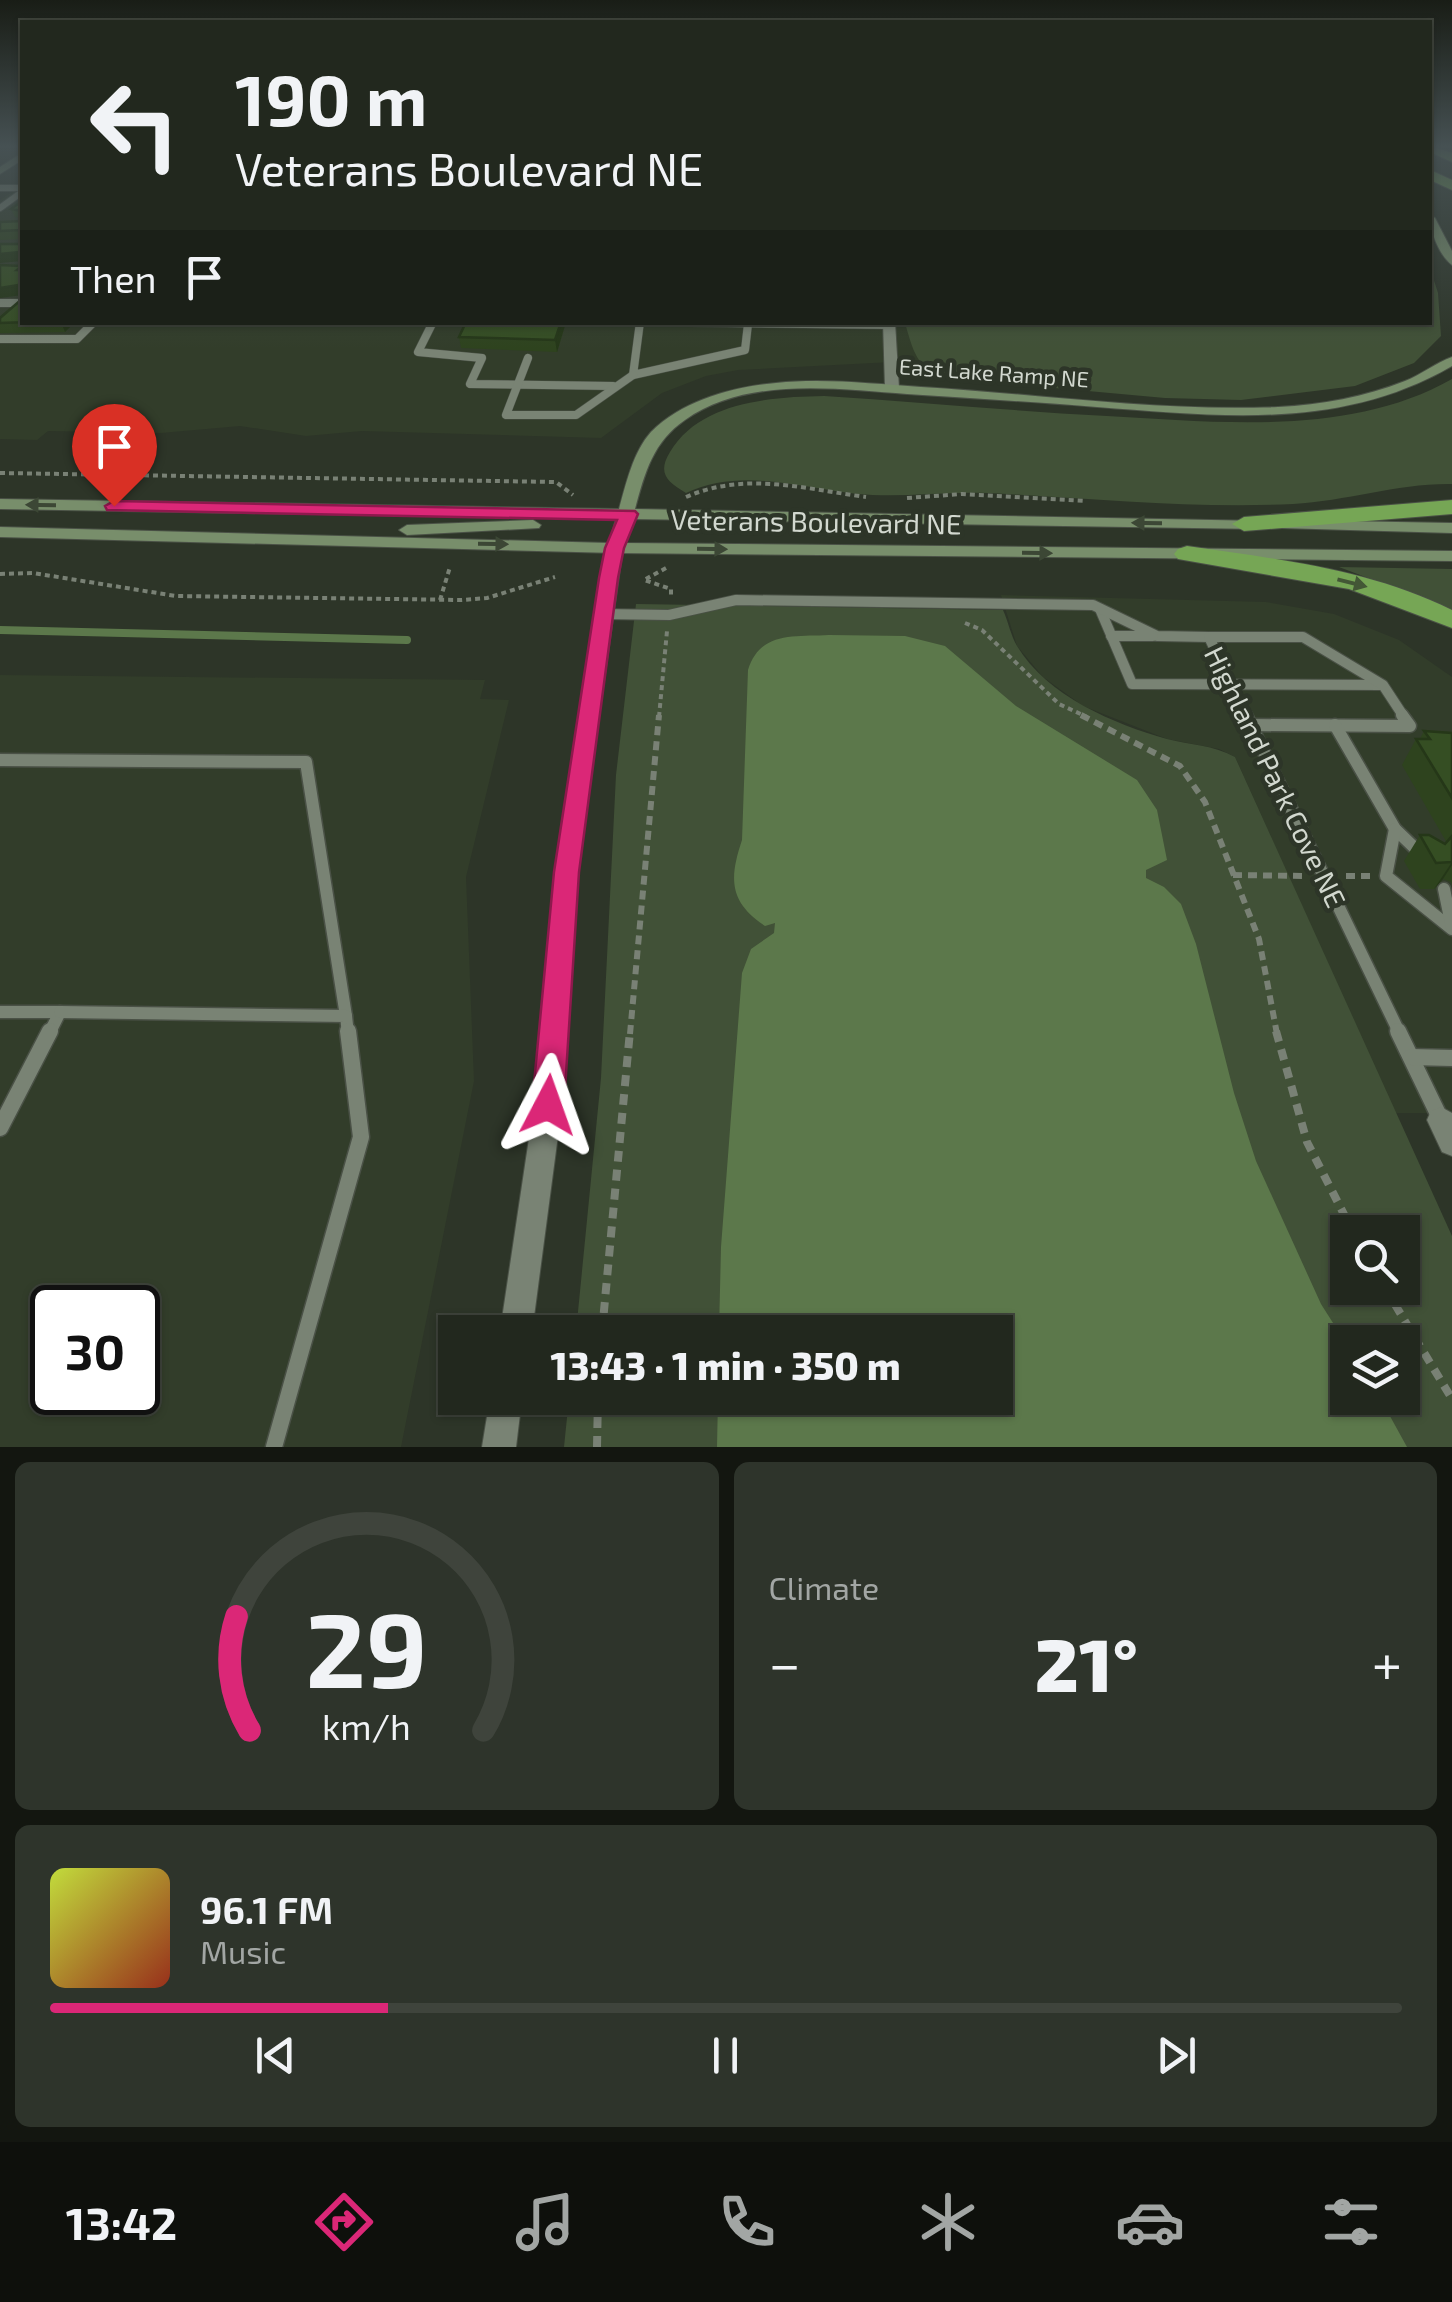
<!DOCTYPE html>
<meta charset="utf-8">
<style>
body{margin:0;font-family:"Exo 2",sans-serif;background:#2e342b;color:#f1f3f6;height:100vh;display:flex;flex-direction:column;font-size:38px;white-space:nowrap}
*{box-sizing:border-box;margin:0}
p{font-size:32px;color:#a2a6a4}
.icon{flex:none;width:55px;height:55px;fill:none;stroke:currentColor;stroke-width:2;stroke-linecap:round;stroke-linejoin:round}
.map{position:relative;height:1447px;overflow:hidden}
.panel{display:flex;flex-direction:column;gap:15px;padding:15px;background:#131610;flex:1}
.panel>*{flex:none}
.guide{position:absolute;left:20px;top:20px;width:1412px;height:305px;border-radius:0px;box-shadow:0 2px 8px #0004,0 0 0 2px #3f443c;background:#22281e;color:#f1f3f6;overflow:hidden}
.buttons{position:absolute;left:1330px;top:1215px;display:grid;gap:20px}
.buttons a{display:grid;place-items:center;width:90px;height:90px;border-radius:0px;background:#22281e;box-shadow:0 2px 8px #0004,0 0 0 2px #3f443c;font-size:50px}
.speed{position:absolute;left:30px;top:1285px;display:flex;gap:20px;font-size:50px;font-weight:700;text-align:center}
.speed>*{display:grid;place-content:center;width:130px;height:130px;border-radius:50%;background:#22281e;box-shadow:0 2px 8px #0004,0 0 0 2px #3f443c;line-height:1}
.speed .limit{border:5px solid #111;border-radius:15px;background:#fff;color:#111}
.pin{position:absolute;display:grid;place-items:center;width:85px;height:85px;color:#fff;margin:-102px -42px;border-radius:50% 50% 50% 0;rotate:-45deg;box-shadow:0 0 10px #0007}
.pin .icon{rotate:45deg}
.me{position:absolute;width:110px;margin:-55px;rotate:4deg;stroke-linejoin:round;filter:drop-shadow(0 0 8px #0008)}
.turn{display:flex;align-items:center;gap:35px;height:210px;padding:0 50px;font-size:45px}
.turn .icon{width:130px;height:130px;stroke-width:2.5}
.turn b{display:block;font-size:70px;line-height:85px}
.then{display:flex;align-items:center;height:95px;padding:0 50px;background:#0003;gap:20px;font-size:38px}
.big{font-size:75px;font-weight:800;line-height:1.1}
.panel .tile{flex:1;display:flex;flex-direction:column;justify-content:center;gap:15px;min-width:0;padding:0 35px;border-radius:15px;background:#2e342b}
.panel .dial{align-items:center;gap:0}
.dial svg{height:260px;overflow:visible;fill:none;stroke:#3f443c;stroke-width:7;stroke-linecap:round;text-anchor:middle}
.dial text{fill:#f1f3f6;stroke:none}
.song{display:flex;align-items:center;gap:30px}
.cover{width:120px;height:120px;border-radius:15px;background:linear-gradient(135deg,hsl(70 70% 55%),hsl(10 70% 35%))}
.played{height:10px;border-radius:5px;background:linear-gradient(90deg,#db2777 25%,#3f443c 25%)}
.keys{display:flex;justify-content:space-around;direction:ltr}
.heat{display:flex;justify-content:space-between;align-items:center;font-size:55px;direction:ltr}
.panel .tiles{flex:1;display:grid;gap:15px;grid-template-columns:1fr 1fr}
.tile:last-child{grid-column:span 2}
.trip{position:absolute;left:438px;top:1315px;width:575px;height:100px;border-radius:0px;background:#22281e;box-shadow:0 2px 8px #0004,0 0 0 2px #3f443c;font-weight:800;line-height:100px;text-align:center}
.menu{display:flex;height:160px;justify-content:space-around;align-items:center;background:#0e100c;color:#a2a6a4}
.menu .icon{width:70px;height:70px}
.menu .selected{color:#db2777}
.menu b{font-size:45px;color:#f1f3f6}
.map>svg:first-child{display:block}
</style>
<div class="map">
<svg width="1452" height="1447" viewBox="0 0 1452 1447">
<rect width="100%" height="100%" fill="#2d3528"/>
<g fill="#323d2a" fill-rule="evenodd">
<path d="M 22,185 L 22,322 L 1389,323 L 951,359 L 738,370 L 706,376 L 662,393 L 601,438 L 362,431 L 306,436 L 240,426 L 161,433 L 48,431 L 37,440 L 0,439 L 0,200 Z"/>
<path d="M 1001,595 L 1266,602 L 1334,614 L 1399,640 L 1452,677 L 1452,1113 L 1395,1113 L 1235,757 L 1219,749 L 1167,739 L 1083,706 L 1043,677 L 1017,646 Z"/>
<path d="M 0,675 L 485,680 L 480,699 L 509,700 L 466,877 L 474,1081 L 401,1447 L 0,1447 ZM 52,1308 L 138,1308 L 138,1392 L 52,1392 Z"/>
</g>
<g fill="#415137" fill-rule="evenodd">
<path d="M 1430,268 L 1438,293 L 1441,336 L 1414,363 L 1355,386 L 1241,400 L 1165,398 L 945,378 C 916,368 913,350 905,323 L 1430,322 Z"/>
<path d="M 1452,379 L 1452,484 C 1399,483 1347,501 1293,504 C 1192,509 1089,498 988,493 C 945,491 901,498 858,494 C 800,488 742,467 686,493 C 667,482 657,473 670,452 C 700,401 772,397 824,396 C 919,402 1013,411 1107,416 C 1219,422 1350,437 1452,379 Z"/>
<path d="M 1339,567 L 1452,569 L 1452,610 Z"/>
<path d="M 636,604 L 1003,610 C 1008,621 1011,636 1017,646 C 1047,696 1114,724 1167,739 C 1191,745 1213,745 1235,757 L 1452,1236 L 1452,1447 L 564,1447 L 569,1398 L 995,1398 L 995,1332 L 576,1332 L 601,1078 L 616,775 ZM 1348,1232 L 1402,1232 L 1402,1288 L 1348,1288 ZM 1348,1342 L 1402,1342 L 1402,1398 L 1348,1398 Z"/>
</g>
<path fill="#5c784b" d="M 829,635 L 905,636 L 945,646 L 1016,706 L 1137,780 L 1157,810 L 1167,860 L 1146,870 L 1146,878 L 1164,887 L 1181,904 L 1196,944 L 1234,1093 L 1256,1161 L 1321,1304 L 1347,1345 L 1348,1398 L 1380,1398 L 1407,1447 L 717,1447 L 718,1398 L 995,1398 L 995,1332 L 719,1332 L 721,1247 L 742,973 L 751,949 L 774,933 L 775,923 L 765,926 C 729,902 729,879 742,840 L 748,670 C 760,631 794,637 829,635 Z"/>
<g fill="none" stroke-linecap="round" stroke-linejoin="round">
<path stroke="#5c784b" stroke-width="8" d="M 0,630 L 407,640"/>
<g stroke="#4a5146" stroke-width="8">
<g id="lane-far4">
<path d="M 0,188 L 22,188"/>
<path d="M 0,208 L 22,192"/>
</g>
</g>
<g stroke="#4a5146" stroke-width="9">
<g id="lane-far3">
<path d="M 0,303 L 22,303"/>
<path d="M 433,322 L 418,352 L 482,358 L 470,384 L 613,386"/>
<path d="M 640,322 L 633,375 L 745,350 L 748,324"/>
<path d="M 649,322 L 889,325"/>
<path d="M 0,339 L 77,339 L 94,322"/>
<path d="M 528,358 L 506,415 L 576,415 L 633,375"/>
</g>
</g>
<g stroke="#4a5146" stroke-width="12">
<g id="lane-far2">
<path d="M 1100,609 L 1132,684 L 1381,685"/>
<path d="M 603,614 L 669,615 L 736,600 L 1093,605 L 1157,636 L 1209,637 L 1247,717"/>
<path d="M 1111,636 L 1153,636"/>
<path d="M 1209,637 L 1303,637 L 1383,685 L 1404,717"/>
</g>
</g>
<g stroke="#4a5146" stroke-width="15">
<g id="lane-far1">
<path d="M 1246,715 L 1400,1034"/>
<path d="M 1252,725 L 1410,726 L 1402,715"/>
<path d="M 1335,725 L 1395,829 L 1421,854"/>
<path d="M 0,760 L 306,762 L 346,1016"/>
<path d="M 1395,829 L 1386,876 L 1452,929"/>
<path d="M 1444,889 L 1452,928"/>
<path d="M 0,1012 L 60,1012 L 49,1034"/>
<path d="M 60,1012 L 346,1016 L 348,1034"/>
</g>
</g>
<g stroke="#4a5146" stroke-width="19">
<g id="lane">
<path d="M 1398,1031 L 1441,1120"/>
<path d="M 1411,1057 L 1452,1058"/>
<path d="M 0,1128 L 50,1031"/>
<path d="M 274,1447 L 361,1137 L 348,1031"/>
</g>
</g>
<g stroke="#4a5146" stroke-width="2">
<g id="street">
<path d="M 883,322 L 895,322 L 899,388 L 892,392 L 885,388 Z"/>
<path d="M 615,543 L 623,548 L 577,871 L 562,1105 L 532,1332 L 500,1332 L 534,1105 L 555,871 L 607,548 Z"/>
<path d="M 1441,1107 L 1452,1113 L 1452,1156 L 1442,1152 L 1427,1120 L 1431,1111 Z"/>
<path d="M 490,1398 L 522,1398 L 516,1447 L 482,1447 Z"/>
</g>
</g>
<g stroke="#4a5146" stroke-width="2">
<g id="secondary">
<path d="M 22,153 L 22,160 L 0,174 L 0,167 Z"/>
<path d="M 1430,215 L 1435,218 L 1452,251 L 1452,265 C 1439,255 1430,232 1430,215 Z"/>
<path d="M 1452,357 L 1452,366 C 1340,431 1220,416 1097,407 C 1034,402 970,398 907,394 C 837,389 747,376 685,420 C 653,442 645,472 635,509 L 1264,521 L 1266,524 L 1258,529 L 632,519 L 625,543 L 1452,551 L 1452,561 L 615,553 L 0,537 L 0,527 L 609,543 L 616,519 L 0,509 L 0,499 L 619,509 C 626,484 633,452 651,432 C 683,400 733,387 776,383 C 824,378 873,384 921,387 C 1039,394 1160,412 1278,407 C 1322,405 1364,397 1405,381 C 1421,375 1435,363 1452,357 Z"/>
<path d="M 533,520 L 541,525 L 539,528 L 407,535 L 399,530 L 407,525 Z"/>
<path d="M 1287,520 L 1452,523 L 1452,533 L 1281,528 L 1281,522 Z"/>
</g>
</g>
<g stroke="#4a5146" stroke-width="2">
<g id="highway">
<path d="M 1430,146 L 1452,153 L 1452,162 L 1430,152 Z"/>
<path d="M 1430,170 L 1452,180 L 1452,190 L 1430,180 Z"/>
<path d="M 1452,500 L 1452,514 L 1244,531 L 1232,524 L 1244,517 Z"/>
<path d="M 1187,546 C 1277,559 1369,569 1452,610 L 1452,628 L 1349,589 L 1178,559 L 1174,554 L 1178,549 Z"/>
</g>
</g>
<g stroke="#798175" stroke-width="4" stroke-dasharray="5 4" stroke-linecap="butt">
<path d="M 0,473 L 556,482 L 573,495"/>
<path d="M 686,497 C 746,471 804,489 866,497"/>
<path d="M 907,498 L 962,494 L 1086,501"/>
<path d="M 666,568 L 644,580 L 671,589 L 671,595"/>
<path d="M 0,574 L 33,573 L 176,596 L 462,600 L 487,598 L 555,577"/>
<path d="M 440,600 L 450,567"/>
<path d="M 965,623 L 982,630 L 1059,704 L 1087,717"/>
<path d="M 659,717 L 667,631"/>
</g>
<g stroke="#798175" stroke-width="6" stroke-dasharray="9 6" stroke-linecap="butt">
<path d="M 1081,715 L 1180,766 L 1205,802 L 1259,939 L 1277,1034"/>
<path d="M 1233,875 L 1305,876"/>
<path d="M 1346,876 L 1370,876"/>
<path d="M 630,1034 L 659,715"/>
</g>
<g stroke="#798175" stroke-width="8" stroke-dasharray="11 8" stroke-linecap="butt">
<path d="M 1276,1031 L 1307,1142 L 1353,1232"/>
<path d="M 1385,1288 L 1452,1399"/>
<path d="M 602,1332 L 630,1031"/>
<path d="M 597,1447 L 598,1398"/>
</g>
<use href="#lane-far4" stroke="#798374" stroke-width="6"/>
<use href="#lane-far3" stroke="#798374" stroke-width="8"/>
<use href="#lane-far2" stroke="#798374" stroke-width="10"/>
<use href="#lane-far1" stroke="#798374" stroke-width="12"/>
<use href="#lane" stroke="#798374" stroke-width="16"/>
<use href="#street" fill="#798374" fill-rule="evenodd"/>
<use href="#secondary" fill="#788e6b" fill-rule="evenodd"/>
<use href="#highway" fill="#76a655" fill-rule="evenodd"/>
</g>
<g fill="#2e431e">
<path d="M 22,201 L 22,219 L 15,217 L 11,209 Z"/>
<path d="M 22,221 L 22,239 L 0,240 L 0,222 Z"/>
<path d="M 0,318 L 75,322 L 65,332 L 0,333 Z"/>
<path d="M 466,322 L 566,322 L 557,352 L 461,348 L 459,337 Z"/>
<path d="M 1424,731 L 1452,733 L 1452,884 L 1451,882 L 1443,879 L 1434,889 L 1420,889 L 1404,861 L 1420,835 L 1445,844 L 1447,843 L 1402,765 L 1416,739 L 1420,739 Z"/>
</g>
<g fill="#253718">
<path d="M 19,252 L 22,261 L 0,263 L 0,254 Z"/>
<path d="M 18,285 L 22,295 L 0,298 L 0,288 Z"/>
<path d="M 61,322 L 75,322 L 65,332 Z"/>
<path d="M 561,322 L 566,322 L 557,352 L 555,340 Z"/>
<path d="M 1452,862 L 1452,865 L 1443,879 L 1434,889 Z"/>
</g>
<g fill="#354e23" stroke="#253718" stroke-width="2.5">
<path d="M 22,201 L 22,211 L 11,209 Z"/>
<path d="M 22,221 L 22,234 L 20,230 L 0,231 L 0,222 Z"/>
<path d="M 22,241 L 22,256 L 19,252 L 0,254 L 0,244 L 19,244 Z"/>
<path d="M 0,265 L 22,266 L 17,270 L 22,270 L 22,288 L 18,285 L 0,288 Z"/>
<path d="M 22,299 L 22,322 L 28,322 L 0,323 L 0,318 Z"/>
<path d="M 466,322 L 561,322 L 555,340 L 459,337 Z"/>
<path d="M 1424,731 L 1452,733 L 1452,798 L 1416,739 L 1430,739 Z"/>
<path d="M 1420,835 L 1429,835 L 1445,844 L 1452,836 L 1452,862 L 1436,863 Z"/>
</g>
<defs><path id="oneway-solid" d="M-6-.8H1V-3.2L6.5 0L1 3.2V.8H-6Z" transform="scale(2.5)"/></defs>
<g fill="#3c4735">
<use href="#oneway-solid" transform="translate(41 505) rotate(-179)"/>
<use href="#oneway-solid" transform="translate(1147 523) rotate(-179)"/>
<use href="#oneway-solid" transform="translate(493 544) rotate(1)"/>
<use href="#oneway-solid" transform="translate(712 549) rotate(1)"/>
<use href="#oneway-solid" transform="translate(1037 553) rotate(1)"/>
</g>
<use fill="#435736" href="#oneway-solid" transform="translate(1352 583) rotate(14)"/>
<linearGradient id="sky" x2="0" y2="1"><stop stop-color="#191d16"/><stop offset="0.42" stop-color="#465153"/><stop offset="1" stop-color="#465153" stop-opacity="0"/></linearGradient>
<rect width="1452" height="349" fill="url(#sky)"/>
<path fill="#db2777" stroke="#8e194d" stroke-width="2.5" d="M 114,501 L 635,511 L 638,514 L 624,548 L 618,578 L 579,872 L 564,1105 L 559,1115 L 548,1119 L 537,1115 L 532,1105 L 554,872 L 599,578 L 605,548 L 617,520 L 107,510 L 105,506 Z"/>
<g text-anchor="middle" stroke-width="9" stroke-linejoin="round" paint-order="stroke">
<g font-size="22" fill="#d2d8cf" stroke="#2d3528">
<text transform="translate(994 373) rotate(4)" y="8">East Lake Ramp NE</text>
</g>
<g font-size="28" fill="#d2d8cf" stroke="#2d3528">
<text transform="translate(816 522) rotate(1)" y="10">Veterans Boulevard NE</text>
<text transform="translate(1275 777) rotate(64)" y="10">Highland Park Cove NE</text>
</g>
</g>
</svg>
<div class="buttons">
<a><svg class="icon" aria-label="search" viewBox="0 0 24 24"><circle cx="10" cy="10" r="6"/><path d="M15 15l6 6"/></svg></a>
<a><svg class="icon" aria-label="layers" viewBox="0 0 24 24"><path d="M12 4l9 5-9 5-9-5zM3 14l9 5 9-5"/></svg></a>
</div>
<div class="speed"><div class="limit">30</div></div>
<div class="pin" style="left:114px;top:506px;background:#d93025"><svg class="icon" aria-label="arrive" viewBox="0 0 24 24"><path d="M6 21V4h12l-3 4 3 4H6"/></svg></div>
<svg class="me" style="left:548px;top:1105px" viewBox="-20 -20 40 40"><path d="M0-17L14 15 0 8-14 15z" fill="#db2777" stroke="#fff" stroke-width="4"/></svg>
<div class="trip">13:43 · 1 min · 350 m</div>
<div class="guide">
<div class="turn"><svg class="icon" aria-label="left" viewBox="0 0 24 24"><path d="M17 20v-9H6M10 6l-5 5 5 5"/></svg><div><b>190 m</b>Veterans Boulevard NE</div></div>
<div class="then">Then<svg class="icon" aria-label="arrive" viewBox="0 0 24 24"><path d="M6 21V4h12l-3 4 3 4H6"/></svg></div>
</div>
</div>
<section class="panel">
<div class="tiles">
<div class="tile dial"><svg viewBox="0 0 100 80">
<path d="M14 69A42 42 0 1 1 86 69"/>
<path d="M14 69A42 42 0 0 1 10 34" stroke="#db2777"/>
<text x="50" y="56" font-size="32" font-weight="700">29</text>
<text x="50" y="72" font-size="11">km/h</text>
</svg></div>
<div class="tile"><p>Climate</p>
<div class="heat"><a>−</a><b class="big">21°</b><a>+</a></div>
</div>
<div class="tile">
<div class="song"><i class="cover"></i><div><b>96.1 FM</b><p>Music</p></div></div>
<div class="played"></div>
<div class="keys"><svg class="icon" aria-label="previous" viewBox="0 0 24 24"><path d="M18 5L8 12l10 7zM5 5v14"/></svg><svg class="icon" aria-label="pause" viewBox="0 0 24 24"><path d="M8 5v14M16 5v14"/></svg><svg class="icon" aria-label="next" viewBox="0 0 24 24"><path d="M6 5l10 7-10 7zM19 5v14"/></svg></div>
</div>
</div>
</section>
<nav class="menu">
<b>13:42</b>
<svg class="icon selected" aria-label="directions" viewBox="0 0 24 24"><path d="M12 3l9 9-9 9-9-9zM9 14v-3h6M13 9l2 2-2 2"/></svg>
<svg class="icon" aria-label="music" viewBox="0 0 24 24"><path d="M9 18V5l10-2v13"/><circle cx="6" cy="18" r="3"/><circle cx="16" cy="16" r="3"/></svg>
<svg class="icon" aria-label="phone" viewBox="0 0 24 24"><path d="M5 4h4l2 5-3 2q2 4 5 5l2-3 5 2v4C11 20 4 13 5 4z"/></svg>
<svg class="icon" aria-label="climate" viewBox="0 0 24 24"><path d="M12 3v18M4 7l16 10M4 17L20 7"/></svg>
<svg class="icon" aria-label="car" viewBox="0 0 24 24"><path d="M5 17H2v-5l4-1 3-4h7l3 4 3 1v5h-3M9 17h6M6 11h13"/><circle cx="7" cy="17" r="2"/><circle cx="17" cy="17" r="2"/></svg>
<svg class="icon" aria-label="filters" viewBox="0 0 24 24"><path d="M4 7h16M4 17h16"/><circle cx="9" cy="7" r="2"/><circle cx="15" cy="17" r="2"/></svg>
</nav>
